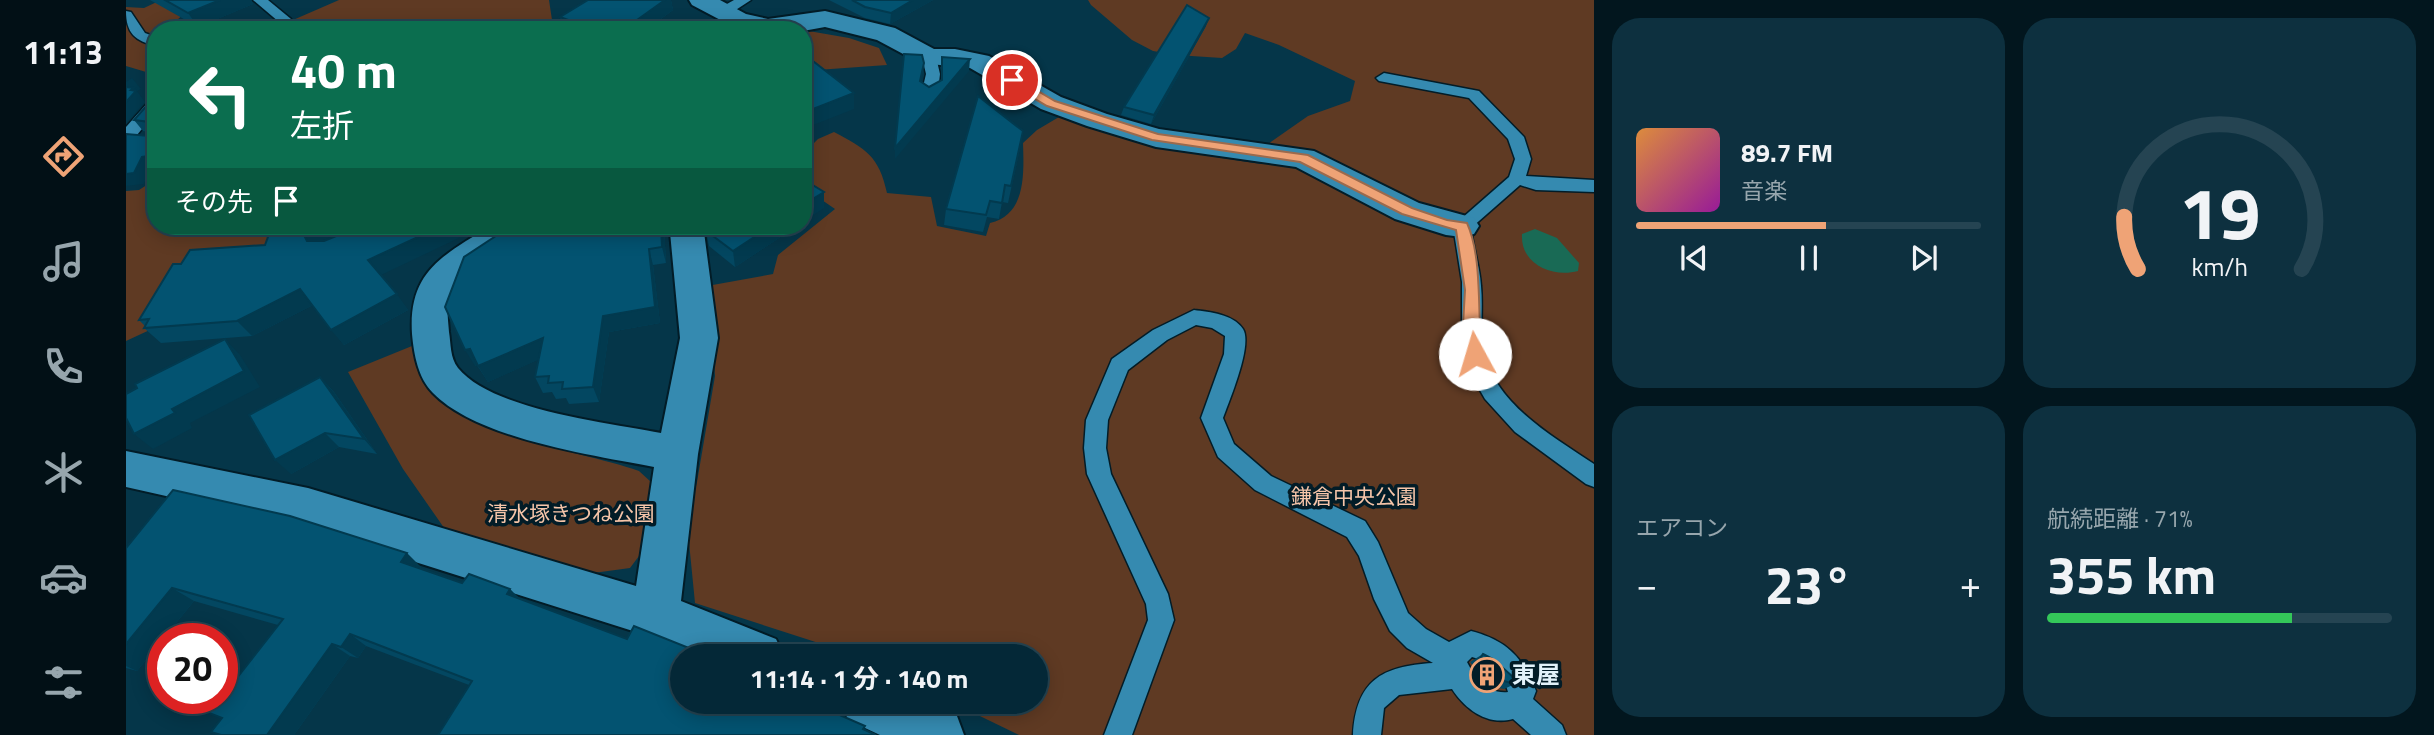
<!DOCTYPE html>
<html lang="ja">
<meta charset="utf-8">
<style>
body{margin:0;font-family:"Titillium Web","Noto Sans JP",sans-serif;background:#0d303f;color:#f1f3f6;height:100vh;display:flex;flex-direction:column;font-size:26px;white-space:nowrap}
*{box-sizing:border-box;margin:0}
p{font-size:23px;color:#97a6ad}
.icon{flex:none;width:38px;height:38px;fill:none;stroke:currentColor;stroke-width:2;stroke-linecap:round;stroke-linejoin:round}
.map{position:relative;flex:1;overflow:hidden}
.panel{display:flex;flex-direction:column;gap:18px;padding:18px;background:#02161e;width:840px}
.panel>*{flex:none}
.banner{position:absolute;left:21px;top:21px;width:665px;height:214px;border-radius:28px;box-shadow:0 4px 18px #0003,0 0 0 2px #254452;background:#0b6e4f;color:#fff;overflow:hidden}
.speed{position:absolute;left:21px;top:623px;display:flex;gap:14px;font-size:35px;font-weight:700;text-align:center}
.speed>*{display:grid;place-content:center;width:91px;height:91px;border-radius:50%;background:#042837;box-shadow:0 4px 18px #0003,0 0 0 2px #254452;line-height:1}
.speed .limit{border:10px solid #d22;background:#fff;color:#111}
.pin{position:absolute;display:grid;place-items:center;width:60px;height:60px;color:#fff;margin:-30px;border:4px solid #fff;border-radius:50%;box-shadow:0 2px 7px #0007}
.me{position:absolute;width:77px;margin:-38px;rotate:354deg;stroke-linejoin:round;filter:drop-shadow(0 0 5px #0008)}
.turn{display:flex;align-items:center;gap:24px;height:147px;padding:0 28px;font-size:32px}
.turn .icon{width:91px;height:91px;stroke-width:2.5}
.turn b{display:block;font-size:49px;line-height:60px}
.then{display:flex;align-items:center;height:66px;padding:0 28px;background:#0003;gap:14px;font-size:26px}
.big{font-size:52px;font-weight:700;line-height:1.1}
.panel .widget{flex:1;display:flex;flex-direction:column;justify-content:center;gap:10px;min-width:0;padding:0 24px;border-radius:28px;background:#0d303f}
.panel .dial{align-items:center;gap:0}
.dial svg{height:182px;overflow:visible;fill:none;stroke:#254452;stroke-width:7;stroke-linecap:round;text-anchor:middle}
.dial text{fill:#f1f3f6;stroke:none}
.song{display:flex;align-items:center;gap:21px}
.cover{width:84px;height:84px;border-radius:10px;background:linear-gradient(135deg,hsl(30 70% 55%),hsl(300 70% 35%))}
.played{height:7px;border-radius:4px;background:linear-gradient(90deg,#efa376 55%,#254452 55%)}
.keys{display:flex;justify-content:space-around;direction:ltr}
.heat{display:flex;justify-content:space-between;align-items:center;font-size:38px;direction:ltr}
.charge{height:10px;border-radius:5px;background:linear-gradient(90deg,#34c759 71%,#254452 0)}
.panel .tiles{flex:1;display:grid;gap:18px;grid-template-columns:repeat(2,1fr)}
.trip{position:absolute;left:544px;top:644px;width:378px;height:70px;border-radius:35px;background:#042837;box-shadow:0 4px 18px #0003,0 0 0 2px #254452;font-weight:700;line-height:70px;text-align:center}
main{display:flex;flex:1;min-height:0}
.dock{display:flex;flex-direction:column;width:126px;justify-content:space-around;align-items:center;background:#021016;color:#97a6ad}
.dock .icon{width:49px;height:49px}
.dock .on{color:#efa376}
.dock b{font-size:32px;color:#f1f3f6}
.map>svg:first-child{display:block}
</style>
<main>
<nav class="dock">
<b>11:13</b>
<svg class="icon on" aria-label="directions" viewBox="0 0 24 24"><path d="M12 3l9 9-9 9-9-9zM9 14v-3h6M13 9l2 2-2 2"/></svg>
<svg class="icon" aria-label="music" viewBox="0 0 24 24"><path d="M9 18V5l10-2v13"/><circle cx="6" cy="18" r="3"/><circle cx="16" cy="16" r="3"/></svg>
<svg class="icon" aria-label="phone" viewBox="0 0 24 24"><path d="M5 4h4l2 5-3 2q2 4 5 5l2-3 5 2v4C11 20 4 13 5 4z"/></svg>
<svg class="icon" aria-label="climate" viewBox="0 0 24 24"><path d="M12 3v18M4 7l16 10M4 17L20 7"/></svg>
<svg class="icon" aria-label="car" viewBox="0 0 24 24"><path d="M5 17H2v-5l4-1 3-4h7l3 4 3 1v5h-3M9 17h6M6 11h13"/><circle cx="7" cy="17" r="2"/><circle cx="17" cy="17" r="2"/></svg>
<svg class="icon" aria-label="filters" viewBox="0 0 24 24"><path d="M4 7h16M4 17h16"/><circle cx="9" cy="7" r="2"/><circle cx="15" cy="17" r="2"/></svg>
</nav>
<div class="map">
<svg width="1468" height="735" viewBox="0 0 1468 735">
<rect width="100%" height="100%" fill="#053649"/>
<g fill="#5f3a23">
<path d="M 35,0 L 59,13 L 51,20 L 74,30 L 30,30 L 30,75 L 0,66 L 0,7 L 18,8 Z"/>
<path d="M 213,0 L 423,0 L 426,20 L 450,30 L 144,30 Z"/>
<path d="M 962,0 L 1468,0 L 1468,735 L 893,735 L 825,702 L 910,702 L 910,656 L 733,656 L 569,603 L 561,522 L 571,482 L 589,376 L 587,348 L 591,322 L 581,286 L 647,274 L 652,255 L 709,209 L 677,187 L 677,154 L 692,139 L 708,132 C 740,149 753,156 761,193 L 805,197 L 811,226 L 860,236 L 864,223 C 900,215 898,174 897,143 L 911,130 L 933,117 L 1077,155 L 1135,164 L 1142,144 L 1182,116 L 1224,101 L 1229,81 L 1153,45 L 1119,33 L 1110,49 L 1096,58 L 1050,55 L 1027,51 L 1006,40 L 965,5 Z"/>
<path d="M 677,30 L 723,38 L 753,48 L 761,65 L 677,71 Z"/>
<path d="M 30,179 L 30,226 L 155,226 L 142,244 L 28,328 L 0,341 L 0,191 L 13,190 Z"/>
<path d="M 286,346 C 289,364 293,382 307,395 C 347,436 458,452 513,471 L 525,482 L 528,492 L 516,552 L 504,568 L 460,574 L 323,535 L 277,469 L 222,372 Z"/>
</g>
<path fill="#196a55" d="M 1409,229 L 1431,238 L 1453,263 L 1452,271 C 1426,278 1394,264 1396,234 Z"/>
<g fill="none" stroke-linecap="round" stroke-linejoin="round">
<g stroke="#021c27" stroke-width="3">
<g id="service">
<path d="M 127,0 L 142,0 L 165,19 L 158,23 L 153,22 Z"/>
<path d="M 608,0 L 625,0 L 602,15 L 592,15 L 592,9 Z"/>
<path d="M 0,11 L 5,12 L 19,33 L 30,37 L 30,46 C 9,41 0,33 0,11 Z"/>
<path d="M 803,53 L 810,57 L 814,74 L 812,91 L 804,96 L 796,91 L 800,74 L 796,57 Z"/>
<path d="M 1258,73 L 1353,91 L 1398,137 L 1405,159 L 1400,176 L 1468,180 L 1468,192 L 1410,190 L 1394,185 L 1345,228 C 1347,248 1354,267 1355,286 C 1357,306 1354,326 1357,346 C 1365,402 1425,435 1468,464 L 1468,487 L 1460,484 L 1389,432 L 1359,399 L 1348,380 L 1336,345 L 1336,282 L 1327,226 L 1383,177 L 1389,159 L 1382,139 L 1343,98 L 1253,81 L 1250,78 Z"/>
<path d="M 30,97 L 30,112 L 6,141 L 0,142 L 0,127 L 25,99 Z"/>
<path d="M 1068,310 C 1084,312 1107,314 1117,329 C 1127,345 1103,401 1097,418 L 1108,444 L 1145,476 L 1239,521 L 1252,542 L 1282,613 L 1300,629 L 1323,642 L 1345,631 C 1380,640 1397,657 1410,691 L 1407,699 L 1436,725 L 1440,735 L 1405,735 L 1387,719 C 1361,726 1339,709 1326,689 L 1273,695 L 1258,708 L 1255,735 L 1227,735 C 1230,681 1255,666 1307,663 L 1281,648 L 1264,631 L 1248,599 L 1233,556 L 1221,537 L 1129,490 L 1092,457 L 1075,418 L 1098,354 L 1099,336 L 1086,328 L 1070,325 L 1041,340 L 1002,370 L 982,420 L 980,448 L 985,474 L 1042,594 L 1048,620 L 1006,735 L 978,735 L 1022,620 L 1020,604 L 961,474 L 958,448 L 960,420 L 986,359 L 1027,330 ZM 1346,657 C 1363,662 1378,675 1382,692 C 1361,694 1350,679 1341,662 Z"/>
</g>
</g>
<g stroke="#021c27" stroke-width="4">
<g id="minor">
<path d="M 563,0 L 594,0 L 620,14 L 642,19 L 699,11 L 769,28 L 808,49 L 829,49 L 863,56 L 935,97 L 981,114 L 1033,129 L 1188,151 L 1293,203 L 1348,218 L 1353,226 L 1348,234 L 1336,237 L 1320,235 L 1269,219 L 1170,167 L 1030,147 L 961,126 L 915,109 L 844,68 L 794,63 L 751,40 L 699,27 L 677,31 L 622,30 L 602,24 L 566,5 Z"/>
<path d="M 364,226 L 404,226 L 399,234 C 375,251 344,265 327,290 C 319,302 322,318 323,332 C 325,344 324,358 332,368 C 366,410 483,423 535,433 L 554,338 L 544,232 L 547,226 L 579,226 L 578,232 L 592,338 L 572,454 L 555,601 L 650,639 L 658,656 L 573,656 L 529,638 L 182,528 L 0,487 L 0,451 L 182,488 L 510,586 L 528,467 C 466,455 352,439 307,393 C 292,378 288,355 286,334 C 282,271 317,256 364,226 Z"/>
<path d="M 715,702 L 798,702 L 831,716 L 838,735 L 754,735 L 722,720 Z"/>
</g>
</g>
<use href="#service" fill="#358ab0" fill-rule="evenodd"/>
<use href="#minor" fill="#358ab0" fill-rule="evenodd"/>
</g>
<g fill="#034761">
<path d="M 24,0 L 125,0 L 127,4 L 72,27 Z"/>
<path d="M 462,0 L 545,0 L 547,10 L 520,30 L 438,30 L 434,17 Z"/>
<path d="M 703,0 L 807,0 L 764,24 L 739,18 Z"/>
<path d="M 1080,26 L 1025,124 L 995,115 L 998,107 Z"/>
<path d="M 23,103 L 25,168 L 17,184 L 23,132 L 17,131 L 8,120 Z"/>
<path d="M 894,148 L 882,203 L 876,202 L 873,219 L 861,217 L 857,232 L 818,225 L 820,209 Z"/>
<path d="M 385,226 L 538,226 L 540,263 L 527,265 L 534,323 L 483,332 L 473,402 L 443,404 L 440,398 L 430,399 L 426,392 L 417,393 L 409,377 L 413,359 L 362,382 L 351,365 L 349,366 Z"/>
<path d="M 579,226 L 671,226 L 609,267 L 583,246 Z"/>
<path d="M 255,275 L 282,310 L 218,345 L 187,305 L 126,336 L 35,343 L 18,328 L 19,326 L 13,320 Z"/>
<path d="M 194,377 L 208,392 L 251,454 L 213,447 L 165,474 Z"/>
<path d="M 0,548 L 295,567 L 294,568 L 336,583 L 384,589 L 393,598 L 501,639 L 573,652 L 575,656 L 556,656 L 343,685 L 240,646 L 232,658 L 224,656 L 168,735 L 94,735 L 95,718 L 152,625 L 68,601 L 11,671 L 0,668 Z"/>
<path d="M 1357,654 L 1389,684 L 1378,689 L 1363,686 L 1344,662 Z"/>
</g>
<g fill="#023a4f">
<path d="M 94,0 L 125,0 L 127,4 L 72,27 L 62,13 Z"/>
<path d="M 539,0 L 545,0 L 547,10 L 520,30 L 497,30 Z"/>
<path d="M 787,0 L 807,0 L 764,24 L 765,13 Z"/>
<path d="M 1083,18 L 1080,26 L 1025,124 L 1028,115 Z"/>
<path d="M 844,59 L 843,71 L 769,159 L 769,148 Z"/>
<path d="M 6,78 L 15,89 L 11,91 L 19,102 L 0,123 L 0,82 Z"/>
<path d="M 728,93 L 728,109 L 677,129 L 677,113 Z"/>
<path d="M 30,155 L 30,167 L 25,168 L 17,184 L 0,186 L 0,174 L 16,157 Z"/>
<path d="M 698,192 L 698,208 L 677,222 L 677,205 Z"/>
<path d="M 181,226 L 236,226 L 190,251 L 181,241 L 178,235 Z"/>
<path d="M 316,226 L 358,226 L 253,276 L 242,260 Z"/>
<path d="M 535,226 L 538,226 L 540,263 L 536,247 Z"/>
<path d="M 645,226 L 671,226 L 609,267 L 607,251 Z"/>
<path d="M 523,249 L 527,265 L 534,323 L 483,332 L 473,402 L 467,387 L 477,316 Z"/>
<path d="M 174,289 L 187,305 L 126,336 L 111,321 Z"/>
<path d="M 271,294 L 282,310 L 218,345 L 205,330 Z"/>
<path d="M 417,338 L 425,354 L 362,382 L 352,366 Z"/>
<path d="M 99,339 L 114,355 L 134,387 L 64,423 L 66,428 L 27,449 L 8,434 Z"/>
<path d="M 344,349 L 353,364 L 349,366 L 339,350 Z"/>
<path d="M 194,377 L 208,392 L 251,454 L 238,439 Z"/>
<path d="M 199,433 L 213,447 L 165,474 L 149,460 Z"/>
<path d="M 281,553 L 295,567 L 289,575 L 275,562 Z"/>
<path d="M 46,588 L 68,601 L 11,671 L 0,666 L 0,644 Z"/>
<path d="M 384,589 L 395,601 L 381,594 Z"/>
<path d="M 224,634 L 240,646 L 232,658 L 215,647 Z"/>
<path d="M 206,644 L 224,656 L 168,735 L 141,735 Z"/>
</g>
<g fill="#035371" stroke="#023a4f" stroke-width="2">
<path d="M 39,0 L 94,0 L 62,13 Z"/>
<path d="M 462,0 L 539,0 L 497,30 L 469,30 L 434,17 Z"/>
<path d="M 726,0 L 787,0 L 765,13 L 739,7 Z"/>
<path d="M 1061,5 L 1083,18 L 1028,115 L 998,107 Z"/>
<path d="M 778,54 L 796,55 L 798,63 L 794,81 L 803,87 L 816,80 L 816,57 L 844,59 L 769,148 Z"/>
<path d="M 677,57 L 683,58 L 728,93 L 677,113 Z"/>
<path d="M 0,87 L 8,88 L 5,90 L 10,91 L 0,102 Z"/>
<path d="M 24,92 L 30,93 L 30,155 L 16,157 L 8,173 L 0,174 L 0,134 L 23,136 L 23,122 L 8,120 L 23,103 Z"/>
<path d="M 852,96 L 897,131 L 885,186 L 879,185 L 876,203 L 864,201 L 860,215 L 820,209 Z"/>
<path d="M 677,179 L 698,192 L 677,205 Z"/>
<path d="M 146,226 L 183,226 L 181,226 L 178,235 L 181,241 L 198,241 L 235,226 L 316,226 L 242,260 L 271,294 L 205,330 L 174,289 L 111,321 L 18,328 L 23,319 L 13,320 L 47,264 L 55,264 L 64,250 L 139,245 Z"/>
<path d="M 385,226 L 535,226 L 536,247 L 523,249 L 529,307 L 477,316 L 467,387 L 436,389 L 437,382 L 422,383 L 423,376 L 409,377 L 417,338 L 352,366 L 344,349 L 339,350 L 319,307 L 338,257 Z"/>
<path d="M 579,226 L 645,226 L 607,251 L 579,230 Z"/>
<path d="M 99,339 L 118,371 L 46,409 L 49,413 L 8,434 L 0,418 L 0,394 L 11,388 L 9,384 Z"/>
<path d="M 194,377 L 238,439 L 199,433 L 149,460 L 123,415 Z"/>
<path d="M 47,490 L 164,516 L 281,553 L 275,562 L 336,583 L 343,574 L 384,589 L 381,594 L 501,639 L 508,626 L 573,652 L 571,656 L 556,656 L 556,702 L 684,702 L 739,726 L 737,729 L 750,735 L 312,735 L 346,681 L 224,634 L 215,647 L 206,644 L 141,735 L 95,735 L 85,732 L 96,718 L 83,713 L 95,698 L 96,698 L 96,697 L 157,619 L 46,588 L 0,644 L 0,548 Z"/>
<path d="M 1357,654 L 1367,659 L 1386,676 L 1389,684 L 1374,680 L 1355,657 Z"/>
</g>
<path fill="#efa376" stroke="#9b6a4d" stroke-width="2" d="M 882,78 L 890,78 L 929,101 L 1032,134 L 1182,155 L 1286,208 L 1321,220 L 1341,223 C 1357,258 1351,316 1356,354 L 1354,359 L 1343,359 L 1341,354 L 1337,325 L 1339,290 L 1330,230 L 1276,214 L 1174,162 L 1026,140 L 921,106 L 882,83 Z"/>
<defs>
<g id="building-ring" transform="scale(1.75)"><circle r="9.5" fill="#021c27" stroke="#efa376" stroke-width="1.5"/><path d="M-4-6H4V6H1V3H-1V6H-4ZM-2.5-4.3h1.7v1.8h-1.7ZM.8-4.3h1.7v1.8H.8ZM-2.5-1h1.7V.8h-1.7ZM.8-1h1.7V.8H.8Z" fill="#efa376"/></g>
</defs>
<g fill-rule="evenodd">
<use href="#building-ring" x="1361" y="675"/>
</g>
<g text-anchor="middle" stroke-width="7" stroke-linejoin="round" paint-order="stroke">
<g font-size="21" fill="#f6c5a9" stroke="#021c27">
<text x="1228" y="504">鎌倉中央公園</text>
<text x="445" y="521">清水塚きつね公園</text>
</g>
<g font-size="24" font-weight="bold" fill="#e2f2fa" stroke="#021c27" text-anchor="start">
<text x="1386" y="683">東屋</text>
</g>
</g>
</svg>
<div class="speed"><div class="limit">20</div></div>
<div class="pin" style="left:886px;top:80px;background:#d93025"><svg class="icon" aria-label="arrive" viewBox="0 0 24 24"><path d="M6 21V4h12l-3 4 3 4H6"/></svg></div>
<svg class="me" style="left:1349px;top:354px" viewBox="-20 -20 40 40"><circle r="19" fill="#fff"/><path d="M0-13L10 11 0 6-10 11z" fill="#efa376"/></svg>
<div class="trip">11:14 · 1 分 · 140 m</div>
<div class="banner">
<div class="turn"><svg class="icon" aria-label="left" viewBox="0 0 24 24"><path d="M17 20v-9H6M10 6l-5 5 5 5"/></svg><div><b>40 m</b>左折</div></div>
<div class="then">その先<svg class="icon" aria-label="arrive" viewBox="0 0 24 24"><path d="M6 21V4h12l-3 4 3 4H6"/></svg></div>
</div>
</div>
<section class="panel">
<div class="tiles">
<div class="widget">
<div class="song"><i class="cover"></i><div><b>89.7 FM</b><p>音楽</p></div></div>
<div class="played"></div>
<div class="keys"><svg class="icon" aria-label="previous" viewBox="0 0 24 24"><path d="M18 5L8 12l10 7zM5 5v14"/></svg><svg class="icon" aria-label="pause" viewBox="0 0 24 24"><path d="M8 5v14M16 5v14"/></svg><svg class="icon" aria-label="next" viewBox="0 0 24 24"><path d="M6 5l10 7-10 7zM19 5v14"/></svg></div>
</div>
<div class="widget dial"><svg viewBox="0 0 100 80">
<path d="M14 69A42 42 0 1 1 86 69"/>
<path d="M14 69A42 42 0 0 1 8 46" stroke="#efa376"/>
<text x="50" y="56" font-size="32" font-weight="700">19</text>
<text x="50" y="72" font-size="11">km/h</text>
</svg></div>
<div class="widget"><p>エアコン</p>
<div class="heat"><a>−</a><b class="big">23°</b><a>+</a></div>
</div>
<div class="widget"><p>航続距離 · 71%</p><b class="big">355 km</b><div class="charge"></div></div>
</div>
</section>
</main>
